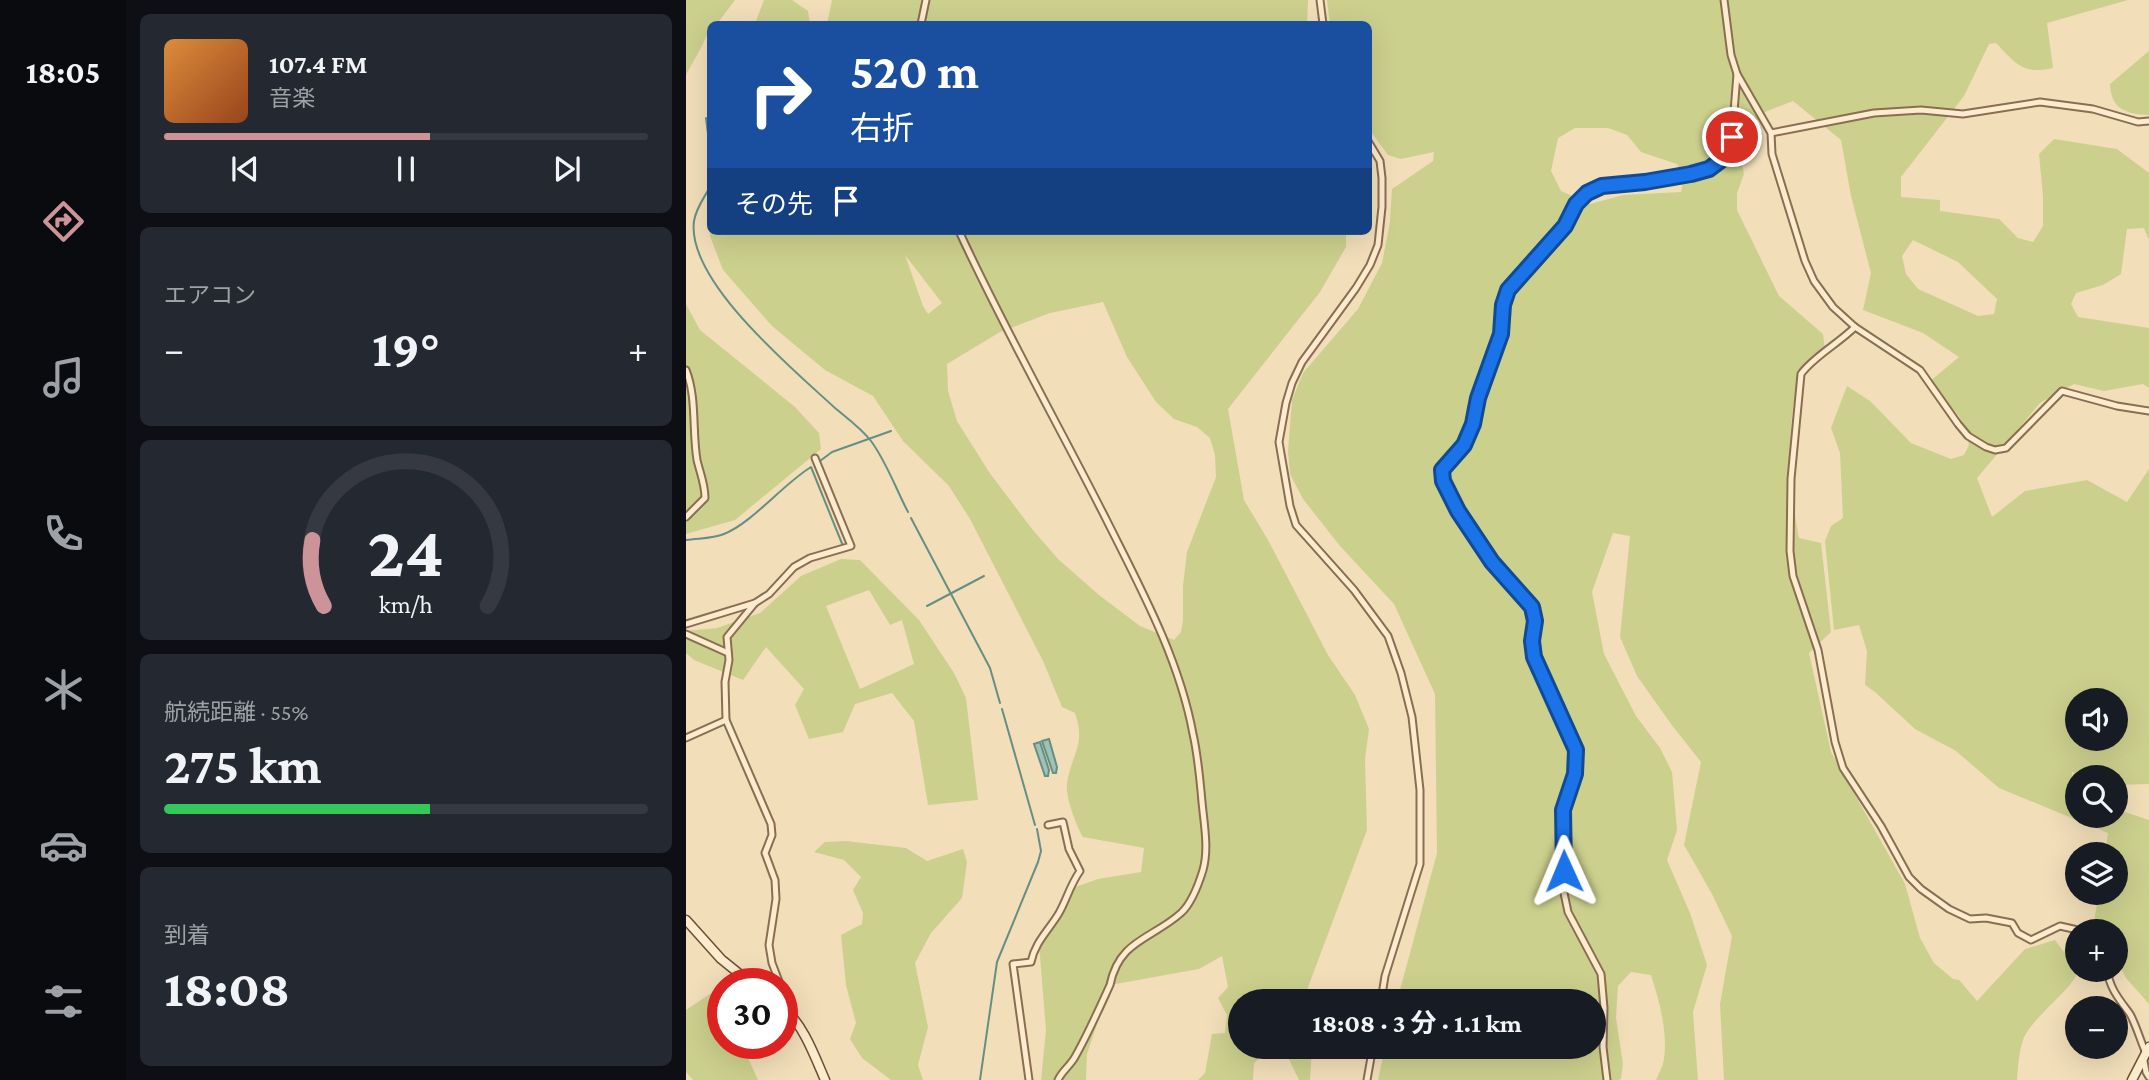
<!DOCTYPE html>
<html lang="ja">
<meta charset="utf-8">
<style>
body{margin:0;font-family:"Crimson Pro","Noto Sans JP",serif;background:#242831;color:#f1f3f6;height:100vh;display:flex;flex-direction:column;font-size:26px;white-space:nowrap}
*{box-sizing:border-box;margin:0}
p{font-size:23px;color:#9ea1a6}
.icon{flex:none;width:38px;height:38px;fill:none;stroke:currentColor;stroke-width:2;stroke-linecap:round;stroke-linejoin:round}
.map{position:relative;flex:1;overflow:hidden}
.sheet{display:flex;flex-direction:column;gap:14px;padding:14px;background:#0d0f14;width:560px}
.sheet>*{flex:none}
.guide{position:absolute;left:21px;top:21px;width:665px;height:214px;border-radius:10px;box-shadow:0 7px 28px #0002;background:#1a4fa0;color:#fff;overflow:hidden}
.tools{position:absolute;left:1379px;top:688px;display:grid;gap:14px}
.tools a{display:grid;place-items:center;width:63px;height:63px;border-radius:50%;background:#171b24;box-shadow:0 7px 28px #0002;font-size:35px}
.speed{position:absolute;left:21px;top:968px;display:flex;gap:14px;font-size:35px;font-weight:700;text-align:center}
.speed>*{display:grid;place-content:center;width:91px;height:91px;border-radius:50%;background:#171b24;box-shadow:0 7px 28px #0002;line-height:1}
.speed .limit{border:10px solid #d22;background:#fff;color:#111}
.pin{position:absolute;display:grid;place-items:center;width:60px;height:60px;color:#fff;margin:-30px;border:4px solid #fff;border-radius:50%;box-shadow:0 2px 7px #0007}
.me{position:absolute;width:77px;margin:-38px;rotate:359deg;stroke-linejoin:round;filter:drop-shadow(0 0 5px #0008)}
.turn{display:flex;align-items:center;gap:24px;height:147px;padding:0 28px;font-size:32px}
.turn .icon{width:91px;height:91px;stroke-width:2.5}
.turn b{display:block;font-size:49px;line-height:60px}
.then{display:flex;align-items:center;height:66px;padding:0 28px;background:#0003;gap:14px;font-size:26px}
.big{font-size:52px;font-weight:700;line-height:1.1}
.sheet .widget{flex:1;display:flex;flex-direction:column;justify-content:center;gap:10px;min-width:0;padding:0 24px;border-radius:10px;background:#242831}
.sheet .dial{align-items:center;gap:0}
.dial svg{height:182px;overflow:visible;fill:none;stroke:#363941;stroke-width:7;stroke-linecap:round;text-anchor:middle}
.dial text{fill:#f1f3f6;stroke:none}
.song{display:flex;align-items:center;gap:21px}
.cover{width:84px;height:84px;border-radius:10px;background:linear-gradient(135deg,hsl(30 70% 55%),hsl(20 70% 35%))}
.played{height:7px;border-radius:4px;background:linear-gradient(90deg,#cc9398 55%,#363941 55%)}
.keys{display:flex;justify-content:space-around;direction:ltr}
.heat{display:flex;justify-content:space-between;align-items:center;font-size:38px;direction:ltr}
.charge{height:10px;border-radius:5px;background:linear-gradient(90deg,#34c759 55%,#363941 0)}
.trip{position:absolute;left:542px;top:989px;width:378px;height:70px;border-radius:35px;background:#171b24;box-shadow:0 7px 28px #0002;font-weight:700;line-height:70px;text-align:center}
main{display:flex;flex:1;min-height:0}
.dock{display:flex;flex-direction:column;width:126px;justify-content:space-around;align-items:center;background:#090b0e;color:#9ea1a6}
.dock .icon{width:49px;height:49px}
.dock .active{color:#cc9398}
.dock b{font-size:32px;color:#f1f3f6}
.map>svg:first-child{display:block}
</style>
<main>
<nav class="dock">
<b>18:05</b>
<svg class="icon active" aria-label="directions" viewBox="0 0 24 24"><path d="M12 3l9 9-9 9-9-9zM9 14v-3h6M13 9l2 2-2 2"/></svg>
<svg class="icon" aria-label="music" viewBox="0 0 24 24"><path d="M9 18V5l10-2v13"/><circle cx="6" cy="18" r="3"/><circle cx="16" cy="16" r="3"/></svg>
<svg class="icon" aria-label="phone" viewBox="0 0 24 24"><path d="M5 4h4l2 5-3 2q2 4 5 5l2-3 5 2v4C11 20 4 13 5 4z"/></svg>
<svg class="icon" aria-label="climate" viewBox="0 0 24 24"><path d="M12 3v18M4 7l16 10M4 17L20 7"/></svg>
<svg class="icon" aria-label="car" viewBox="0 0 24 24"><path d="M5 17H2v-5l4-1 3-4h7l3 4 3 1v5h-3M9 17h6M6 11h13"/><circle cx="7" cy="17" r="2"/><circle cx="17" cy="17" r="2"/></svg>
<svg class="icon" aria-label="filters" viewBox="0 0 24 24"><path d="M4 7h16M4 17h16"/><circle cx="9" cy="7" r="2"/><circle cx="15" cy="17" r="2"/></svg>
</nav>
<section class="sheet">
<div class="widget">
<div class="song"><i class="cover"></i><div><b>107.4 FM</b><p>音楽</p></div></div>
<div class="played"></div>
<div class="keys"><svg class="icon" aria-label="previous" viewBox="0 0 24 24"><path d="M18 5L8 12l10 7zM5 5v14"/></svg><svg class="icon" aria-label="pause" viewBox="0 0 24 24"><path d="M8 5v14M16 5v14"/></svg><svg class="icon" aria-label="next" viewBox="0 0 24 24"><path d="M6 5l10 7-10 7zM19 5v14"/></svg></div>
</div>
<div class="widget"><p>エアコン</p>
<div class="heat"><a>−</a><b class="big">19°</b><a>+</a></div>
</div>
<div class="widget dial"><svg viewBox="0 0 100 80">
<path d="M14 69A42 42 0 1 1 86 69"/>
<path d="M14 69A42 42 0 0 1 9 40" stroke="#cc9398"/>
<text x="50" y="56" font-size="32" font-weight="700">24</text>
<text x="50" y="72" font-size="11">km/h</text>
</svg></div>
<div class="widget"><p>航続距離 · 55%</p><b class="big">275 km</b><div class="charge"></div></div>
<div class="widget"><p>到着</p><b class="big">18:08</b></div>
</section>
<div class="map">
<svg width="1463" height="1080" viewBox="0 0 1463 1080">
<rect width="100%" height="100%" fill="#f2deb9"/>
<g fill="#ccd08d" fill-rule="evenodd">
<path d="M 0,0 L 49,0 L 31,24 L 24,24 C 24,35 6,63 0,75 Z"/>
<path d="M 78,0 L 106,0 L 122,11 L 124,24 L 69,24 Z"/>
<path d="M 146,0 L 622,0 L 621,24 L 141,24 Z"/>
<path d="M 641,0 L 1442,0 L 1361,23 L 1367,68 C 1337,75 1330,64 1310,43 L 1303,44 L 1278,96 L 1215,177 L 1215,197 L 1254,200 L 1254,211 L 1313,219 L 1332,238 L 1347,242 L 1357,226 L 1357,196 L 1353,154 L 1368,139 L 1431,149 L 1463,173 L 1463,240 L 1458,228 L 1441,229 L 1435,274 L 1417,285 L 1390,293 L 1385,304 L 1392,317 L 1463,328 L 1463,388 L 1457,384 L 1418,391 L 1388,384 L 1354,403 L 1291,478 L 1306,517 L 1339,491 L 1401,480 L 1441,502 L 1463,469 L 1463,784 L 1430,785 L 1430,777 L 1396,777 L 1386,772 L 1387,799 L 1391,800 L 1391,816 L 1430,816 L 1430,809 L 1463,820 L 1463,1004 L 1440,978 L 1430,959 L 1430,931 L 1414,931 L 1408,921 L 1413,893 L 1430,892 L 1430,854 L 1419,854 L 1422,833 L 1313,788 L 1270,751 L 1229,729 L 1189,692 L 1179,685 L 1181,651 L 1173,625 L 1148,630 L 1139,541 L 1145,526 L 1157,518 L 1154,453 L 1145,428 L 1161,386 L 1184,401 L 1225,443 L 1265,459 L 1278,455 L 1283,445 L 1273,416 L 1243,382 L 1273,357 L 1237,333 L 1177,310 L 1185,273 L 1165,196 L 1155,140 L 1107,101 L 1079,112 L 1064,127 L 1053,148 L 1058,174 L 1051,193 L 1051,210 L 1093,296 L 1137,334 L 1139,351 C 1132,358 1122,366 1117,376 C 1097,409 1105,501 1113,538 L 1135,543 L 1145,632 L 1123,653 L 1145,752 L 1219,884 L 1234,938 L 1248,963 L 1267,979 L 1273,980 L 1291,1001 L 1339,949 L 1369,940 L 1377,951 L 1391,959 C 1391,963 1392,966 1392,970 C 1390,986 1348,1016 1338,1037 C 1333,1051 1332,1065 1331,1080 L 1038,1080 L 1034,1004 L 1046,936 L 1026,894 L 998,845 L 1015,762 L 985,724 L 951,676 L 934,637 L 944,536 L 927,533 L 906,592 L 918,654 L 950,716 L 974,748 L 986,772 L 991,830 L 981,860 L 1004,913 L 1021,965 L 1007,1012 L 1012,1080 L 970,1080 C 973,1073 977,1066 978,1059 C 982,1032 973,1000 965,975 L 945,972 L 932,986 L 930,1018 L 937,1064 L 935,1079 L 932,1080 L 692,1080 L 699,1047 L 908,1046 L 908,1001 L 711,1001 L 751,853 L 749,694 L 708,604 L 654,546 L 617,499 L 604,474 L 602,451 L 606,400 L 617,373 L 672,309 L 696,263 L 704,222 L 706,189 L 747,161 L 748,152 L 715,159 L 702,155 L 683,129 L 682,24 L 644,24 ZM 889,128 L 922,128 L 941,135 L 955,152 L 991,164 L 998,177 L 995,192 L 937,195 L 904,204 L 875,191 L 865,171 L 872,138 ZM 1227,240 L 1272,262 L 1311,299 L 1308,314 L 1292,316 L 1232,289 L 1220,274 L 1216,256 ZM 1391,700 L 1430,700 L 1430,738 L 1391,738 Z"/>
<path d="M 1463,51 L 1463,115 C 1439,114 1425,109 1424,84 Z"/>
<path d="M 24,181 L 24,231 L 660,231 L 660,247 L 634,292 L 542,409 L 558,500 L 582,540 L 642,655 L 669,695 L 683,729 L 679,759 L 681,830 L 618,998 L 619,1001 L 555,1001 L 555,1046 L 626,1047 L 624,1080 L 613,1080 L 599,1051 L 577,1055 L 568,1063 L 567,1080 L 512,1080 L 519,1073 L 526,1034 L 539,1033 L 541,1015 L 532,998 L 542,987 L 536,956 L 513,969 L 424,985 L 401,1054 L 400,1080 L 355,1080 L 360,1030 L 353,944 L 384,889 L 412,879 L 455,872 L 458,848 L 397,837 C 390,825 379,796 381,783 C 386,753 400,745 389,713 L 376,707 L 357,661 L 284,519 L 263,486 L 217,441 L 187,396 L 139,370 L 86,326 L 37,270 L 24,236 L 22,192 ZM 219,255 L 256,303 L 242,314 L 237,306 ZM 417,302 L 441,357 L 470,402 L 488,419 L 511,427 L 524,438 L 529,455 L 530,477 L 501,552 L 497,586 L 497,620 L 495,632 L 488,640 L 454,626 L 413,595 L 372,559 L 346,529 L 303,472 L 271,421 L 262,391 L 261,364 L 314,332 L 364,313 Z"/>
<path d="M 0,304 L 14,330 L 109,407 L 133,433 L 135,449 L 49,520 L 0,534 Z"/>
<path d="M 155,559 L 174,560 L 233,620 L 268,673 L 280,698 L 292,800 L 242,805 L 228,721 L 206,693 L 169,704 L 157,732 L 123,739 L 109,705 L 118,689 L 80,647 L 57,680 L 8,660 L 0,653 L 0,631 L 31,628 L 74,613 L 115,576 ZM 183,590 L 204,625 L 216,620 L 228,664 L 174,689 L 140,606 Z"/>
<path d="M 160,841 L 220,848 L 241,861 L 277,849 L 281,862 L 276,898 L 245,933 L 229,963 L 242,1027 L 232,1065 L 237,1080 L 205,1080 L 176,1058 L 164,1039 L 170,1023 L 160,985 L 155,935 L 176,924 L 177,913 L 167,890 L 175,877 L 158,860 L 128,852 L 139,842 Z"/>
<path d="M 37,985 L 37,1043 L 79,1043 L 59,1051 L 72,1080 L 7,1080 L 0,1072 L 0,1010 Z"/>
</g>
<g fill="#9ec2b5" stroke="#668f83" stroke-width="2">
<path d="M 363,739 L 371,767 L 370,773 L 367,773 L 356,741 Z"/>
<path d="M 354,742 L 363,770 L 362,776 L 359,776 L 348,744 Z"/>
</g>
<g fill="none" stroke-linecap="round" stroke-linejoin="round">
<g stroke="#668f83" stroke-width="2">
<path d="M 20,118 L 24,149"/>
<path d="M 24,187 C 18,198 10,208 8,221 C 0,281 108,370 149,408 C 161,418 175,428 185,441 C 200,461 210,489 222,512"/>
<path d="M 134,461 L 146,452 L 205,431"/>
<path d="M 225,518 L 304,668 L 314,703"/>
<path d="M 0,540 C 12,538 26,539 38,534 C 66,523 96,485 125,467 L 157,546"/>
<path d="M 241,606 L 298,576"/>
<path d="M 316,709 L 349,825"/>
<path d="M 294,1080 L 311,962 L 352,862 L 355,851 L 351,829"/>
</g>
<g stroke="#8a6d52" stroke-width="9">
<g id="street">
<path d="M 634,0 L 637,24"/>
<path d="M 1038,0 L 1045,55 L 1051,74 L 1085,133 L 1086,154 L 1119,261 L 1128,281 L 1147,307 L 1169,327 L 1234,370 L 1272,424 L 1282,436 L 1300,447 L 1309,450 L 1320,448 L 1376,391 L 1431,406 L 1463,411"/>
<path d="M 235,24 L 240,0"/>
<path d="M 1085,133 L 1188,113 L 1235,110 L 1277,114 L 1354,102 L 1407,109 L 1452,122 L 1463,121"/>
<path d="M 682,141 L 694,161 L 696,178 L 696,207 L 692,245 L 684,265 L 670,288 L 616,362 L 606,383 L 600,403 L 593,442 L 604,506 L 610,525 L 668,590 L 702,636 L 715,673 L 726,717 L 734,790 L 734,864 L 699,976 L 695,1001"/>
<path d="M 273,231 C 318,329 371,422 420,519 C 454,587 493,658 507,734 C 512,756 514,779 516,802 C 518,824 523,849 517,870 C 513,883 505,904 495,913 C 466,939 433,940 424,985 C 413,1009 402,1034 389,1057 C 384,1066 376,1071 372,1080"/>
<path d="M 1169,327 C 1153,343 1127,357 1115,374 L 1105,479 L 1104,551 L 1107,576 L 1132,650 L 1149,742 L 1157,768 L 1195,826 L 1223,877 L 1235,889 L 1263,909 L 1284,919 L 1300,918 L 1326,923 L 1332,933 L 1345,940 L 1374,926 L 1396,931"/>
<path d="M 0,370 C 11,398 6,430 11,460 C 14,473 19,484 19,498 L 0,517"/>
<path d="M 0,624 L 69,603"/>
<path d="M 0,634 L 42,653"/>
<path d="M 0,738 L 40,720"/>
<path d="M 1421,970 C 1424,989 1433,999 1444,1014 C 1450,1025 1454,1039 1459,1051"/>
<path d="M 94,984 L 86,963 L 83,945 L 90,899 L 89,880 L 79,853 L 86,835 L 85,824 L 40,720 L 39,682 L 43,660 L 41,637 L 69,603 L 83,594 L 108,567 L 124,558 L 165,546 L 129,458"/>
<path d="M 96,991 L 103,1012"/>
<path d="M 1458,1061 L 1460,1072 L 1463,1077"/>
<path d="M 343,1080 L 327,964 L 345,962 C 349,942 363,930 373,913 C 381,899 384,885 394,871 L 383,849 L 377,822 L 362,825"/>
<path d="M 681,1080 L 687,1046"/>
<path d="M 921,1080 L 917,1047 L 918,1008 L 915,974 L 882,912 L 878,893 L 877,810 L 889,774 L 890,750 L 848,657 L 846,641 L 849,621 L 846,607 L 806,562 L 772,511 L 757,481 L 756,470 L 778,445 L 787,424 L 792,398 L 815,333 L 817,305 L 825,286 L 879,226 L 890,204 L 907,189 L 916,186 L 959,182 L 1014,172 L 1039,157 L 1046,137 L 1051,74"/>
</g>
</g>
<g stroke="#6b4e36" stroke-width="11">
<g id="secondary">
<path d="M 0,920 L 35,959 L 66,984"/>
<path d="M 96,1007 C 117,1023 129,1057 139,1080"/>
<path d="M 1446,1080 L 1463,1047"/>
</g>
</g>
<use href="#street" stroke="#fcebcd" stroke-width="5"/>
<use href="#secondary" stroke="#fcebcd" stroke-width="8"/>
</g>
<g fill="none" stroke-linecap="round" stroke-linejoin="round">
<g stroke="#114b97" stroke-width="18">
<path id="route" d="M 878,871 L 877,810 L 889,774 L 890,750 L 848,657 L 846,641 L 849,621 L 846,607 L 806,562 L 772,511 L 757,481 L 756,470 L 778,445 L 787,424 L 792,398 L 815,334 L 817,305 L 822,290 L 879,226 L 890,204 L 901,193 L 916,186 L 959,182 L 1005,174 L 1023,169 L 1039,157 L 1046,137"/>
</g>
<use href="#route" stroke="#1a73e8" stroke-width="12"/>
</g>
</svg>
<div class="tools">
<a><svg class="icon" aria-label="sound" viewBox="0 0 24 24"><path d="M4 9h4l5-4v14l-5-4H4zM17 9q2 3 0 6"/></svg></a>
<a><svg class="icon" aria-label="search" viewBox="0 0 24 24"><circle cx="10" cy="10" r="6"/><path d="M15 15l6 6"/></svg></a>
<a><svg class="icon" aria-label="layers" viewBox="0 0 24 24"><path d="M12 4l9 5-9 5-9-5zM3 14l9 5 9-5"/></svg></a>
<a>+</a>
<a>−</a>
</div>
<div class="speed"><div class="limit">30</div></div>
<div class="pin" style="left:1046px;top:137px;background:#d93025"><svg class="icon" aria-label="arrive" viewBox="0 0 24 24"><path d="M6 21V4h12l-3 4 3 4H6"/></svg></div>
<svg class="me" style="left:878px;top:871px" viewBox="-20 -20 40 40"><path d="M0-17L14 15 0 8-14 15z" fill="#1a73e8" stroke="#fff" stroke-width="4"/></svg>
<div class="trip">18:08 · 3 分 · 1.1 km</div>
<div class="guide">
<div class="turn"><svg class="icon" aria-label="right" viewBox="0 0 24 24"><path d="M7 20v-9h11M14 6l5 5-5 5"/></svg><div><b>520 m</b>右折</div></div>
<div class="then">その先<svg class="icon" aria-label="arrive" viewBox="0 0 24 24"><path d="M6 21V4h12l-3 4 3 4H6"/></svg></div>
</div>
</div>
</main>
